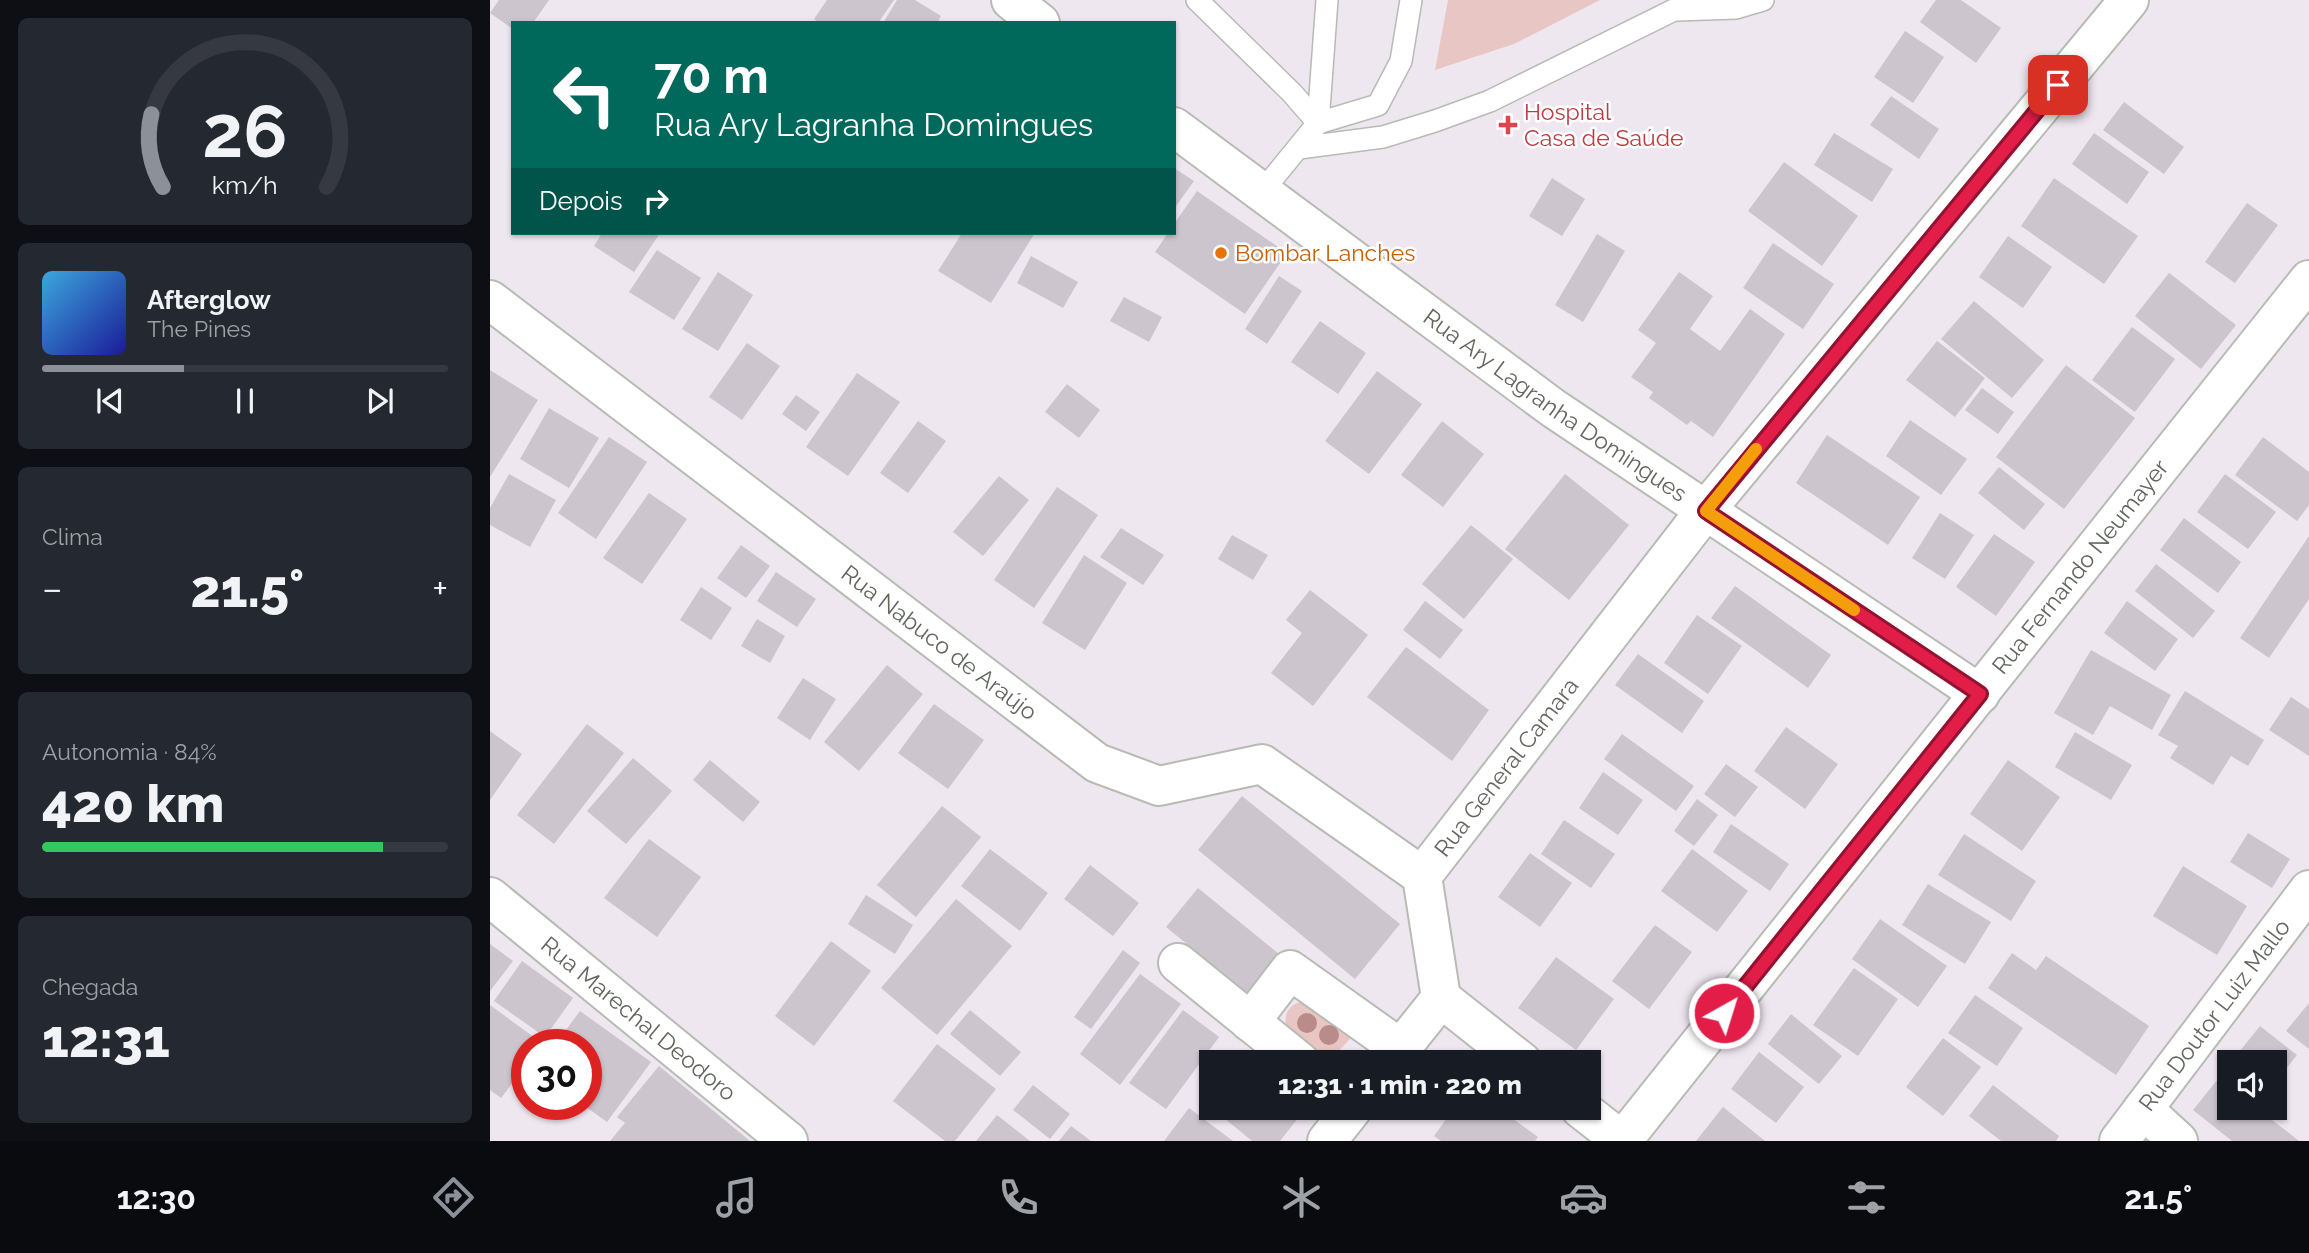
<!DOCTYPE html>
<html lang="pt">
<meta charset="utf-8">
<style>
body{margin:0;font-family:Raleway,sans-serif;background:#242831;color:#f1f3f6;height:100vh;display:flex;flex-direction:column;font-size:26px;white-space:nowrap}
*{box-sizing:border-box;margin:0}
p{font-size:23px;color:#9ea1a6}
.icon{flex:none;width:38px;height:38px;fill:none;stroke:currentColor;stroke-width:2;stroke-linecap:round;stroke-linejoin:round}
.map{position:relative;flex:1;overflow:hidden}
.drawer{display:flex;flex-direction:column;gap:18px;padding:18px;background:#0d0f14;width:490px}
.drawer>*{flex:none}
.hud{position:absolute;left:21px;top:21px;width:665px;height:214px;border-radius:0px;box-shadow:0 2px 5px #0004;background:#00695c;color:#fff;overflow:hidden}
.tools{position:absolute;left:1727px;top:1050px;display:grid;gap:14px}
.tools a{display:grid;place-items:center;width:70px;height:70px;border-radius:0px;background:#171b24;box-shadow:0 2px 5px #0004;font-size:35px}
.speed{position:absolute;left:21px;top:1029px;display:flex;gap:14px;font-size:35px;font-weight:700;text-align:center}
.speed>*{display:grid;place-content:center;width:91px;height:91px;border-radius:50%;background:#171b24;box-shadow:0 2px 5px #0004;line-height:1}
.speed .limit{border:10px solid #d22;background:#fff;color:#111}
.pin{position:absolute;display:grid;place-items:center;width:60px;height:60px;color:#fff;margin:-30px;border-radius:14px;box-shadow:0 4px 10px #0006}
.me{position:absolute;width:77px;margin:-38px;rotate:39deg;stroke-linejoin:round;filter:drop-shadow(0 0 5px #0008)}
.turn{display:flex;align-items:center;gap:24px;height:147px;padding:0 28px;font-size:32px}
.turn .icon{width:91px;height:91px;stroke-width:2.5}
.turn b{display:block;font-size:49px;line-height:60px}
.then{display:flex;align-items:center;height:66px;padding:0 28px;background:#0003;gap:14px;font-size:26px}
.big{font-size:52px;font-weight:800;line-height:1.1}
.drawer .widget{flex:1;display:flex;flex-direction:column;justify-content:center;gap:10px;min-width:0;padding:0 24px;border-radius:10px;background:#242831}
.drawer .dial{align-items:center;gap:0}
.dial svg{height:182px;overflow:visible;fill:none;stroke:#363941;stroke-width:7;stroke-linecap:round;text-anchor:middle}
.dial text{fill:#f1f3f6;stroke:none}
.song{display:flex;align-items:center;gap:21px}
.cover{width:84px;height:84px;border-radius:10px;background:linear-gradient(135deg,hsl(200 70% 55%),hsl(240 70% 35%))}
.played{height:7px;border-radius:4px;background:linear-gradient(90deg,#8c9099 35%,#363941 35%)}
.keys{display:flex;justify-content:space-around;direction:ltr}
.heat{display:flex;justify-content:space-between;align-items:center;font-size:38px;direction:ltr}
.charge{height:10px;border-radius:5px;background:linear-gradient(90deg,#34c759 84%,#363941 0)}
.trip{position:absolute;left:709px;top:1050px;width:402px;height:70px;border-radius:0px;background:#171b24;box-shadow:0 2px 5px #0004;font-weight:800;line-height:70px;text-align:center}
.tab-bar{display:flex;height:112px;justify-content:space-around;align-items:center;background:#090b0e;color:#9ea1a6}
.tab-bar .icon{width:49px;height:49px}
.tab-bar .current{color:#8c9099}
.tab-bar b{font-size:32px;color:#f1f3f6}
main{display:flex;flex:1;min-height:0}
.map>svg:first-child{display:block}
</style>
<main>
<section class="drawer">
<div class="widget dial"><svg viewBox="0 0 100 80">
<path d="M14 69A42 42 0 1 1 86 69"/>
<path d="M14 69A42 42 0 0 1 9 37" stroke="#8c9099"/>
<text x="50" y="56" font-size="32" font-weight="700">26</text>
<text x="50" y="72" font-size="11">km/h</text>
</svg></div>
<div class="widget">
<div class="song"><i class="cover"></i><div><b>Afterglow</b><p>The Pines</p></div></div>
<div class="played"></div>
<div class="keys"><svg class="icon" aria-label="previous" viewBox="0 0 24 24"><path d="M18 5L8 12l10 7zM5 5v14"/></svg><svg class="icon" aria-label="pause" viewBox="0 0 24 24"><path d="M8 5v14M16 5v14"/></svg><svg class="icon" aria-label="next" viewBox="0 0 24 24"><path d="M6 5l10 7-10 7zM19 5v14"/></svg></div>
</div>
<div class="widget"><p>Clima</p>
<div class="heat"><a>−</a><b class="big">21.5°</b><a>+</a></div>
</div>
<div class="widget"><p>Autonomia · 84%</p><b class="big">420 km</b><div class="charge"></div></div>
<div class="widget"><p>Chegada</p><b class="big">12:31</b></div>
</section>
<div class="map">
<svg width="1819" height="1141" viewBox="0 0 1819 1141">
<rect width="100%" height="100%" fill="#efe7f0"/>
<g fill="#e8c6c4">
<path d="M 958,0 L 1110,0 L 1024,44 L 945,70 Z"/>
<path d="M 822,999 L 864,1034 C 856,1042 847,1057 834,1057 C 814,1058 783,1024 801,1007 C 806,1002 815,1001 822,999 Z"/>
</g>
<g fill="#ccc5ce">
<path d="M 9,0 L 59,0 L 43,23 L 23,23 L 23,29 L 0,13 Z"/>
<path d="M 337,0 L 404,0 L 388,23 L 329,23 L 324,19 Z"/>
<path d="M 407,0 L 425,0 L 451,16 L 447,23 L 393,23 Z"/>
<path d="M 1446,0 L 1471,0 L 1511,28 L 1486,63 L 1430,22 Z"/>
<path d="M 1415,31 L 1454,57 L 1423,103 L 1384,77 Z"/>
<path d="M 1401,96 L 1449,129 L 1429,159 L 1380,125 Z"/>
<path d="M 1634,102 L 1694,147 L 1674,174 L 1613,130 Z"/>
<path d="M 1344,133 L 1403,169 L 1382,202 L 1324,165 Z"/>
<path d="M 1604,133 L 1659,172 L 1637,204 L 1582,164 Z"/>
<path d="M 1294,162 L 1368,216 L 1332,266 L 1258,211 Z"/>
<path d="M 684,168 L 704,181 L 684,209 Z"/>
<path d="M 1062,178 L 1095,199 L 1072,236 L 1039,216 Z"/>
<path d="M 1564,178 L 1648,236 L 1614,284 L 1531,226 Z"/>
<path d="M 707,191 L 797,253 L 755,314 L 665,252 L 678,233 L 684,233 L 684,224 Z"/>
<path d="M 1757,203 L 1788,225 L 1745,283 L 1715,262 Z"/>
<path d="M 112,233 L 170,233 L 144,272 L 104,246 Z"/>
<path d="M 472,233 L 545,233 L 501,303 L 448,271 Z"/>
<path d="M 1107,234 L 1135,251 L 1093,322 L 1065,305 Z"/>
<path d="M 1518,236 L 1562,267 L 1533,308 L 1489,277 Z"/>
<path d="M 1283,243 L 1344,284 L 1313,329 L 1253,288 Z"/>
<path d="M 167,250 L 211,278 L 184,320 L 139,292 Z"/>
<path d="M 541,256 L 588,282 L 573,308 L 527,283 Z"/>
<path d="M 228,272 L 263,295 L 228,351 L 192,329 Z"/>
<path d="M 1189,272 L 1223,296 L 1200,329 L 1230,351 L 1260,309 L 1295,334 L 1223,437 L 1201,421 L 1197,425 L 1159,398 L 1163,392 L 1141,377 L 1166,343 L 1148,330 Z"/>
<path d="M 1679,273 L 1746,325 L 1711,369 L 1645,316 Z"/>
<path d="M 789,276 L 812,291 L 777,344 L 755,329 Z"/>
<path d="M 634,297 L 672,317 L 659,342 L 620,321 Z"/>
<path d="M 1484,301 L 1554,360 L 1522,398 L 1451,339 Z"/>
<path d="M 830,321 L 876,353 L 848,394 L 801,362 Z"/>
<path d="M 1642,327 L 1685,359 L 1645,412 L 1602,380 Z"/>
<path d="M 1447,341 L 1495,378 L 1465,417 L 1416,380 Z"/>
<path d="M 257,343 L 290,366 L 252,420 L 219,397 Z"/>
<path d="M 1576,365 L 1645,418 L 1574,509 L 1506,457 Z"/>
<path d="M 0,370 L 48,400 L 0,477 Z"/>
<path d="M 887,371 L 932,404 L 879,474 L 835,441 Z"/>
<path d="M 367,373 L 410,402 L 358,476 L 316,447 Z"/>
<path d="M 577,384 L 610,410 L 589,438 L 555,412 Z"/>
<path d="M 1492,388 L 1524,412 L 1508,434 L 1475,410 Z"/>
<path d="M 306,395 L 330,412 L 316,431 L 292,414 Z"/>
<path d="M 59,408 L 109,438 L 79,488 L 30,459 Z"/>
<path d="M 1420,420 L 1477,459 L 1451,495 L 1396,456 Z"/>
<path d="M 428,421 L 456,441 L 418,493 L 390,473 Z"/>
<path d="M 952,421 L 994,454 L 953,507 L 911,475 Z"/>
<path d="M 1337,435 L 1430,497 L 1398,545 L 1306,483 Z"/>
<path d="M 119,437 L 157,462 L 106,539 L 68,513 Z"/>
<path d="M 1773,437 L 1819,472 L 1819,505 L 1807,521 L 1745,475 Z"/>
<path d="M 1509,467 L 1555,504 L 1534,530 L 1488,493 Z"/>
<path d="M 19,474 L 66,500 L 40,547 L 0,525 L 0,508 Z"/>
<path d="M 1075,474 L 1139,525 L 1079,600 L 1015,549 Z"/>
<path d="M 1735,474 L 1786,512 L 1758,549 L 1707,512 Z"/>
<path d="M 509,476 L 539,500 L 493,556 L 463,532 Z"/>
<path d="M 567,487 L 608,515 L 544,608 L 504,580 Z"/>
<path d="M 159,493 L 197,519 L 152,584 L 113,558 Z"/>
<path d="M 1450,513 L 1484,535 L 1455,579 L 1422,558 Z"/>
<path d="M 1694,518 L 1751,562 L 1728,593 L 1670,550 Z"/>
<path d="M 981,525 L 1023,559 L 974,619 L 932,584 Z"/>
<path d="M 631,528 L 674,555 L 653,585 L 610,557 Z"/>
<path d="M 1504,534 L 1545,562 L 1506,616 L 1466,587 Z"/>
<path d="M 742,535 L 778,555 L 763,580 L 728,559 Z"/>
<path d="M 1819,536 L 1819,599 L 1779,658 L 1750,638 Z"/>
<path d="M 251,545 L 280,566 L 256,598 L 227,578 Z"/>
<path d="M 594,555 L 637,583 L 595,650 L 552,623 Z"/>
<path d="M 1666,564 L 1725,611 L 1703,638 L 1645,591 Z"/>
<path d="M 286,572 L 326,599 L 307,627 L 267,601 Z"/>
<path d="M 1245,586 L 1341,655 L 1318,688 L 1221,618 Z"/>
<path d="M 211,587 L 242,608 L 221,640 L 190,620 Z"/>
<path d="M 820,590 L 878,635 L 823,706 L 781,673 L 812,633 L 796,620 Z"/>
<path d="M 935,601 L 973,630 L 950,659 L 913,630 Z"/>
<path d="M 1637,601 L 1688,639 L 1665,671 L 1614,633 Z"/>
<path d="M 1207,615 L 1252,646 L 1218,694 L 1174,663 Z"/>
<path d="M 267,619 L 295,636 L 280,663 L 251,646 Z"/>
<path d="M 916,647 L 999,710 L 962,761 L 877,697 Z"/>
<path d="M 1601,650 L 1681,695 L 1662,730 L 1620,706 L 1603,735 L 1564,713 Z"/>
<path d="M 1148,654 L 1214,701 L 1192,733 L 1125,685 Z"/>
<path d="M 397,665 L 433,694 L 369,771 L 334,742 Z"/>
<path d="M 313,678 L 346,699 L 320,740 L 287,718 Z"/>
<path d="M 1695,691 L 1774,740 L 1758,766 L 1741,756 L 1723,785 L 1680,758 L 1688,746 L 1668,735 Z"/>
<path d="M 1801,697 L 1819,709 L 1819,756 L 1779,730 Z"/>
<path d="M 444,704 L 494,740 L 458,789 L 408,753 Z"/>
<path d="M 97,724 L 134,753 L 64,844 L 27,815 Z"/>
<path d="M 1296,727 L 1348,764 L 1315,809 L 1264,771 Z"/>
<path d="M 0,731 L 32,754 L 0,800 Z"/>
<path d="M 1585,732 L 1642,765 L 1621,800 L 1565,767 Z"/>
<path d="M 1132,734 L 1204,786 L 1186,811 L 1114,759 Z"/>
<path d="M 143,758 L 182,791 L 136,844 L 97,811 Z"/>
<path d="M 220,760 L 270,802 L 253,822 L 203,780 Z"/>
<path d="M 1518,760 L 1570,797 L 1532,851 L 1480,814 Z"/>
<path d="M 1236,764 L 1268,787 L 1245,817 L 1214,794 Z"/>
<path d="M 1113,772 L 1153,800 L 1128,835 L 1089,808 Z"/>
<path d="M 752,796 L 910,924 L 865,979 L 708,850 Z"/>
<path d="M 1207,799 L 1228,815 L 1204,846 L 1184,831 Z"/>
<path d="M 452,806 L 491,837 L 426,917 L 387,885 Z"/>
<path d="M 1074,820 L 1125,854 L 1101,888 L 1051,854 Z"/>
<path d="M 1241,824 L 1299,864 L 1280,891 L 1223,852 Z"/>
<path d="M 1758,833 L 1800,859 L 1782,888 L 1740,862 Z"/>
<path d="M 1474,834 L 1546,881 L 1521,921 L 1448,875 Z"/>
<path d="M 159,839 L 211,877 L 167,937 L 114,898 Z"/>
<path d="M 500,849 L 558,893 L 530,931 L 471,886 Z"/>
<path d="M 1202,849 L 1258,891 L 1227,932 L 1171,891 Z"/>
<path d="M 1040,853 L 1082,883 L 1050,927 L 1008,897 Z"/>
<path d="M 600,865 L 649,903 L 623,936 L 574,899 Z"/>
<path d="M 1693,866 L 1757,906 L 1727,955 L 1663,916 Z"/>
<path d="M 1438,884 L 1501,922 L 1475,964 L 1412,925 Z"/>
<path d="M 708,888 L 789,954 L 757,993 L 676,927 Z"/>
<path d="M 376,895 L 423,925 L 405,954 L 358,924 Z"/>
<path d="M 466,899 L 522,946 L 447,1035 L 391,988 Z"/>
<path d="M 1390,919 L 1457,966 L 1428,1007 L 1362,959 Z"/>
<path d="M 1165,925 L 1202,952 L 1159,1009 L 1122,981 Z"/>
<path d="M 341,941 L 381,971 L 324,1046 L 285,1016 Z"/>
<path d="M 0,944 L 23,961 L 0,991 Z"/>
<path d="M 633,950 L 650,963 L 601,1029 L 584,1017 Z"/>
<path d="M 1522,953 L 1546,970 L 1556,956 L 1659,1026 L 1626,1075 L 1498,988 Z"/>
<path d="M 1066,957 L 1124,999 L 1086,1050 L 1028,1008 Z"/>
<path d="M 32,961 L 83,998 L 55,1037 L 4,1001 Z"/>
<path d="M 1364,968 L 1408,999 L 1368,1056 L 1323,1025 Z"/>
<path d="M 650,974 L 691,1004 L 630,1085 L 590,1054 Z"/>
<path d="M 1485,995 L 1533,1028 L 1507,1066 L 1458,1033 Z"/>
<path d="M 1819,1003 L 1819,1049 L 1796,1031 Z"/>
<path d="M 0,1005 L 52,1043 L 37,1045 L 37,1064 L 11,1098 L 0,1090 Z"/>
<path d="M 480,1010 L 531,1052 L 510,1076 L 460,1034 Z"/>
<path d="M 693,1010 L 729,1037 L 676,1109 L 639,1083 Z"/>
<path d="M 90,1011 L 161,1062 L 117,1122 L 92,1104 L 96,1104 L 96,1045 L 65,1045 Z"/>
<path d="M 1301,1014 L 1352,1056 L 1329,1084 L 1278,1044 Z"/>
<path d="M 1770,1026 L 1807,1055 L 1785,1083 L 1785,1062 L 1741,1062 Z"/>
<path d="M 1453,1038 L 1491,1067 L 1453,1116 L 1416,1087 Z"/>
<path d="M 447,1044 L 506,1089 L 465,1141 L 455,1141 L 403,1101 Z"/>
<path d="M 1269,1052 L 1314,1087 L 1286,1123 L 1241,1089 Z"/>
<path d="M 1740,1064 L 1740,1108 L 1767,1108 L 1809,1141 L 1742,1141 L 1703,1110 Z"/>
<path d="M 169,1066 L 260,1141 L 120,1141 L 135,1123 L 127,1117 Z"/>
<path d="M 543,1085 L 580,1114 L 560,1139 L 523,1110 Z"/>
<path d="M 1503,1085 L 1569,1136 L 1566,1141 L 1511,1141 L 1479,1116 Z"/>
<path d="M 1233,1107 L 1275,1141 L 1206,1141 Z"/>
<path d="M 699,1108 L 743,1141 L 674,1141 Z"/>
<path d="M 742,1108 L 816,1108 L 790,1141 L 762,1141 L 734,1118 Z"/>
<path d="M 964,1108 L 1008,1108 L 1048,1137 L 1045,1141 L 951,1141 L 944,1136 Z"/>
<path d="M 507,1115 L 540,1141 L 486,1141 Z"/>
<path d="M 581,1126 L 601,1141 L 569,1141 Z"/>
</g>
<g fill="none" stroke-linecap="round" stroke-linejoin="round">
<g stroke="#b7bbb4" stroke-width="24">
<g id="service">
<path d="M 707,0 L 802,93 L 828,123"/>
<path d="M 1187,10 L 1246,8 L 1273,0"/>
<path d="M 828,123 L 888,105 L 911,61 L 921,0"/>
<path d="M 809,148 L 893,137 L 945,121 L 1000,101 L 1204,0"/>
<path d="M 771,193 L 828,123 L 837,0"/>
</g>
</g>
<g stroke="#b7bbb4" stroke-width="42">
<g id="minor">
<path d="M 521,0 L 550,23"/>
<path id="s1" d="M 684,127 L 1063,408 L 1490,694"/>
<path id="s2" d="M 0,300 L 607,763 L 669,786 L 772,764 L 932,876"/>
<path d="M 688,963 L 810,1062"/>
<path d="M 951,998 L 1032,1062"/>
<path d="M 760,1022 L 800,970 L 911,1049"/>
<path id="s3" d="M 900,1062 L 951,998 L 932,876 L 1215,511 L 1639,0"/>
<path id="s4" d="M 1090,1108 L 1132,1141 L 1819,280"/>
<path d="M 1653,1109 L 1688,1141"/>
<path d="M 837,1141 L 863,1108"/>
<path id="s5" d="M 1629,1141 L 1819,890"/>
</g>
</g>
<g stroke="#b7bbb4" stroke-width="42">
<g id="tertiary">
<path id="s6" d="M 0,897 L 298,1141"/>
</g>
</g>
<use href="#service" stroke="#fff" stroke-width="21"/>
<use href="#minor" stroke="#fff" stroke-width="38"/>
<use href="#tertiary" stroke="#fff" stroke-width="38"/>
</g>
<g fill="#b98b8b">
<circle cx="817" cy="1023" r="10"/>
<circle cx="839" cy="1035" r="10"/>
</g>
<g fill="none" stroke-linecap="round" stroke-linejoin="round">
<g stroke="#92132f" stroke-width="18">
<path id="route" d="M 1234,1013 L 1490,694 L 1216,511 L 1568,85"/>
</g>
<use href="#route" stroke="#e11d48" stroke-width="12"/>
<path stroke="#f59e0b" stroke-width="12" d="M 1266,449 L 1216,511 L 1364,610"/>
</g>
<path fill="#e0444e" stroke="#fff" stroke-width="2.5" d="M1014.5 114.5h7v7h7v7h-7v7h-7v-7h-7v-7h7z"/>
<circle fill="#e8710a" stroke="#fff" stroke-width="2.5" cx="731" cy="253" r="7"/>
<g text-anchor="middle" stroke-width="5" stroke-linejoin="round" paint-order="stroke">
<g font-size="23" fill="#be3a42" stroke="#fff" text-anchor="start">
<text x="1034" y="120">Hospital<tspan x="1034" dy="26">Casa de Saúde</tspan></text>
</g>
<g font-size="23" fill="#c56008" stroke="#fff" text-anchor="start">
<text x="745" y="261">Bombar Lanches</text>
</g>
<g font-size="23" fill="#62675e" stroke="#fff">
<text dy="8" stroke="none"><textPath href="#s1" startOffset="472">Rua Ary Lagranha Domingues</textPath></text>
<text dy="8" stroke="none"><textPath href="#s4" startOffset="788">Rua Fernando Neumayer</textPath></text>
<text dy="8" stroke="none"><textPath href="#s2" startOffset="565">Rua Nabuco de Araújo</textPath></text>
<text dy="8" stroke="none"><textPath href="#s3" startOffset="343">Rua General Camara</textPath></text>
<text dy="8" stroke="none"><textPath href="#s5" startOffset="158">Rua Doutor Luiz Mallo</textPath></text>
<text dy="8" stroke="none"><textPath href="#s6" startOffset="192">Rua Marechal Deodoro</textPath></text>
</g>
</g>
</svg>
<div class="tools">
<a><svg class="icon" aria-label="sound" viewBox="0 0 24 24"><path d="M4 9h4l5-4v14l-5-4H4zM17 9q2 3 0 6"/></svg></a>
</div>
<div class="speed"><div class="limit">30</div></div>
<div class="pin" style="left:1568px;top:85px;background:#d93025"><svg class="icon" aria-label="arrive" viewBox="0 0 24 24"><path d="M6 21V4h12l-3 4 3 4H6"/></svg></div>
<svg class="me" style="left:1234px;top:1013px" viewBox="-20 -20 40 40"><circle r="17" fill="#e11d48" stroke="#fff" stroke-width="3"/><path d="M0-11L8 9 0 5-8 9z" fill="#fff"/></svg>
<div class="trip">12:31 · 1 min · 220 m</div>
<div class="hud">
<div class="turn"><svg class="icon" aria-label="left" viewBox="0 0 24 24"><path d="M17 20v-9H6M10 6l-5 5 5 5"/></svg><div><b>70 m</b>Rua Ary Lagranha Domingues</div></div>
<div class="then">Depois<svg class="icon" aria-label="right" viewBox="0 0 24 24"><path d="M7 20v-9h11M14 6l5 5-5 5"/></svg></div>
</div>
</div>
</main>
<nav class="tab-bar">
<b>12:30</b>
<svg class="icon current" aria-label="directions" viewBox="0 0 24 24"><path d="M12 3l9 9-9 9-9-9zM9 14v-3h6M13 9l2 2-2 2"/></svg>
<svg class="icon" aria-label="music" viewBox="0 0 24 24"><path d="M9 18V5l10-2v13"/><circle cx="6" cy="18" r="3"/><circle cx="16" cy="16" r="3"/></svg>
<svg class="icon" aria-label="phone" viewBox="0 0 24 24"><path d="M5 4h4l2 5-3 2q2 4 5 5l2-3 5 2v4C11 20 4 13 5 4z"/></svg>
<svg class="icon" aria-label="climate" viewBox="0 0 24 24"><path d="M12 3v18M4 7l16 10M4 17L20 7"/></svg>
<svg class="icon" aria-label="car" viewBox="0 0 24 24"><path d="M5 17H2v-5l4-1 3-4h7l3 4 3 1v5h-3M9 17h6M6 11h13"/><circle cx="7" cy="17" r="2"/><circle cx="17" cy="17" r="2"/></svg>
<svg class="icon" aria-label="filters" viewBox="0 0 24 24"><path d="M4 7h16M4 17h16"/><circle cx="9" cy="7" r="2"/><circle cx="15" cy="17" r="2"/></svg>
<b>21.5°</b>
</nav>
